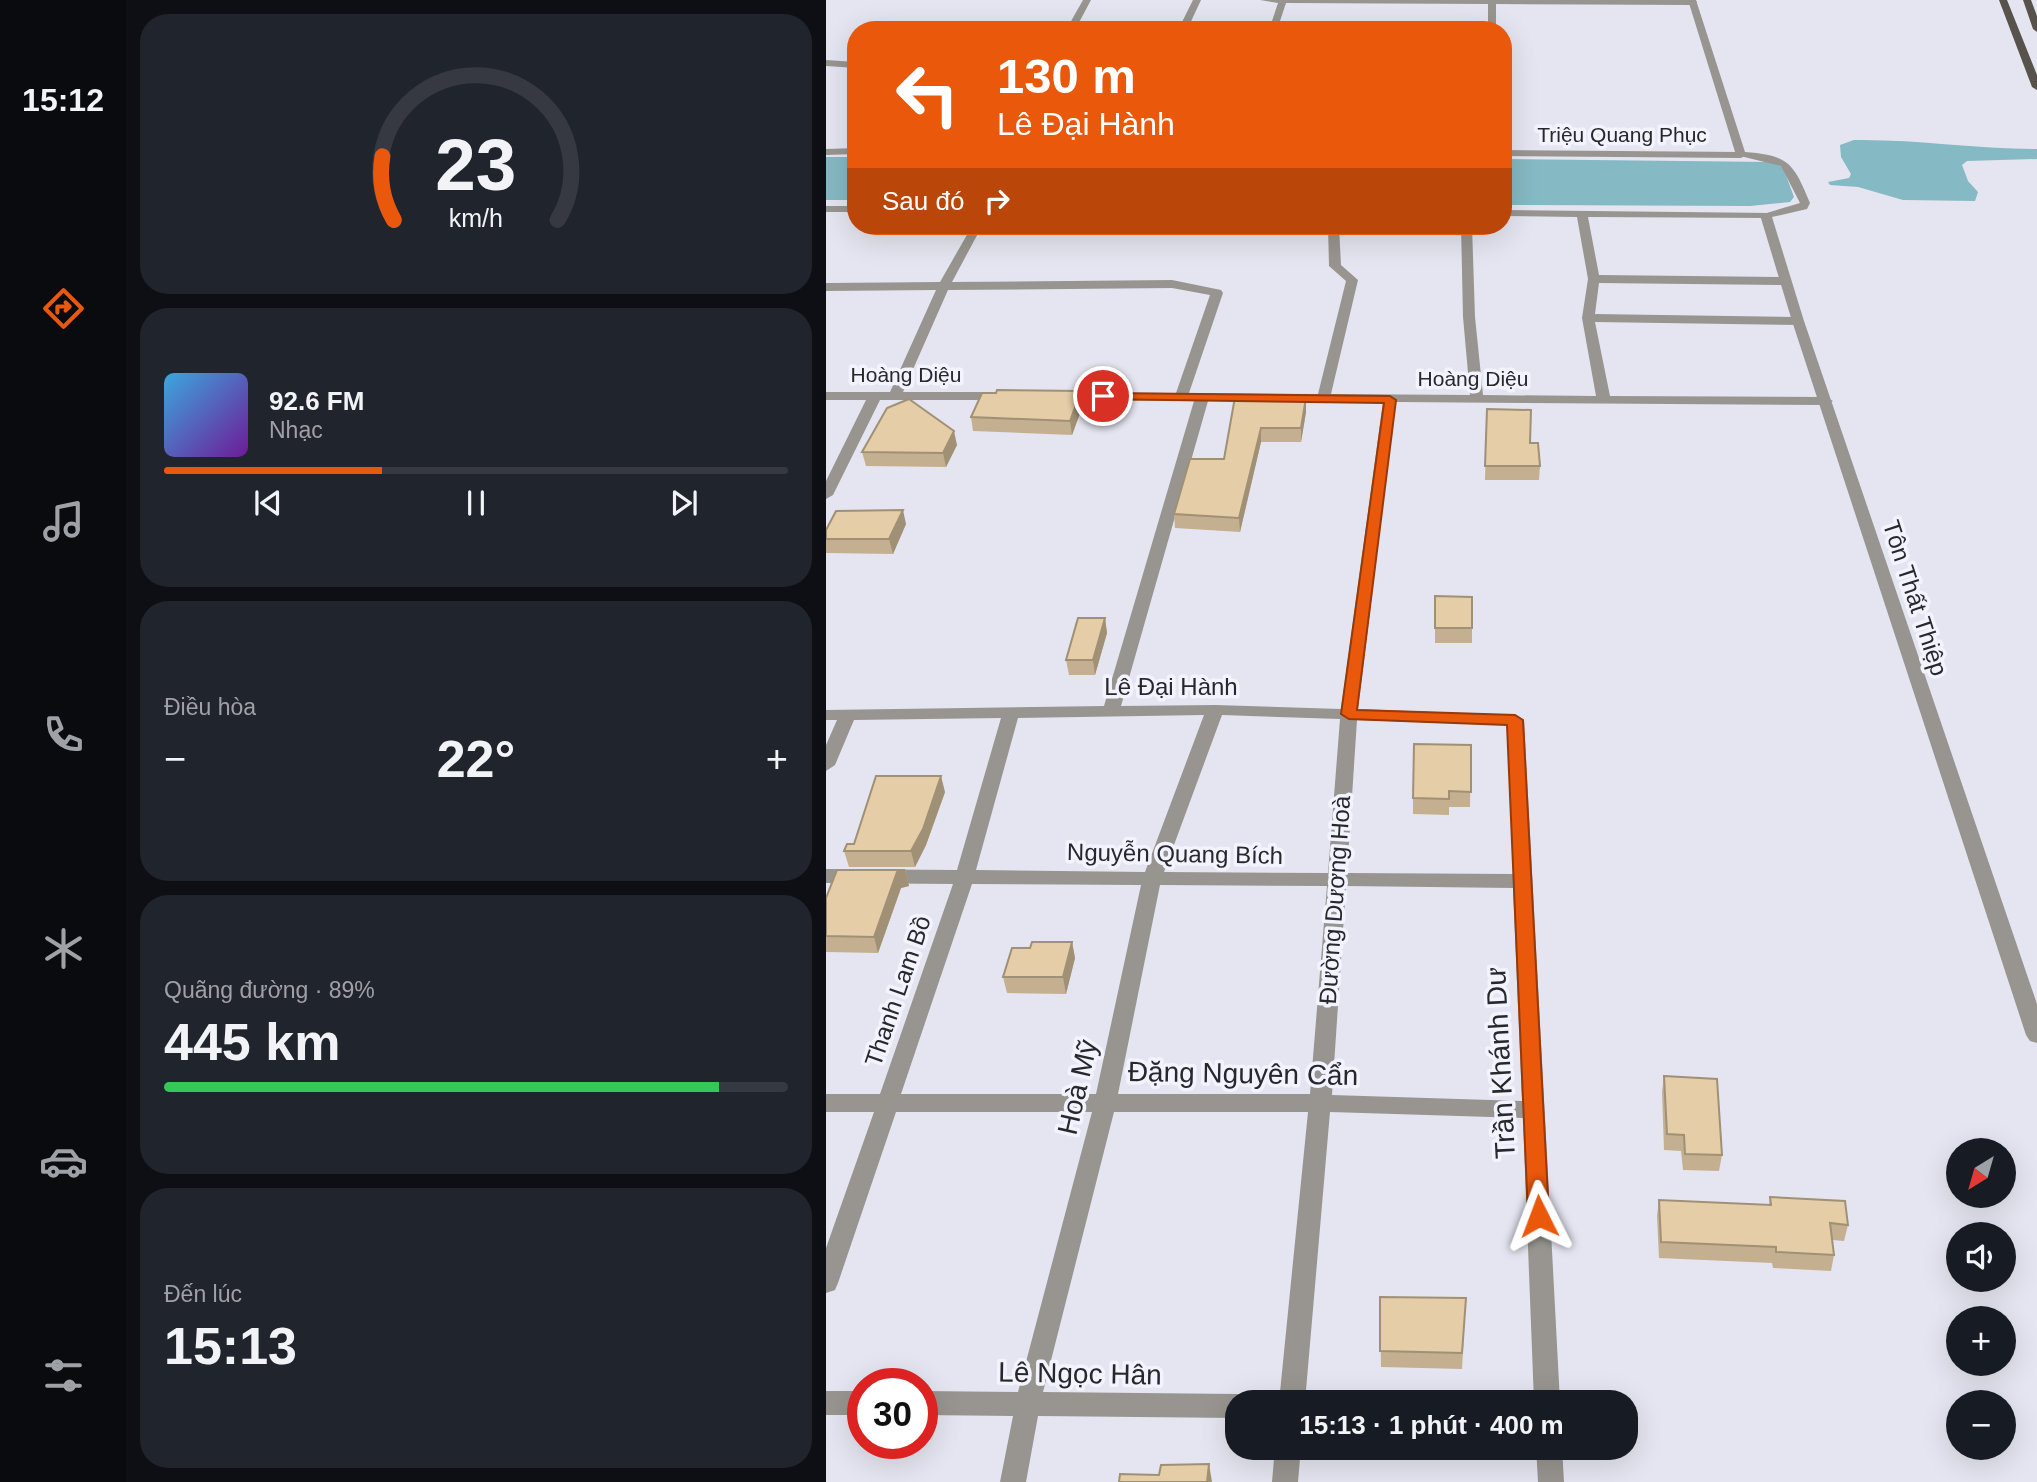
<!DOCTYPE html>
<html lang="vi">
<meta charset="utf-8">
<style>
body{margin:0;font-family:Arial,sans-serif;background:#20242c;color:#f1f3f6;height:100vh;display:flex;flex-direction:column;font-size:26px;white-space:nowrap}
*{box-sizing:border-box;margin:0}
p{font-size:23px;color:#9ea1a6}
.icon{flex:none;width:38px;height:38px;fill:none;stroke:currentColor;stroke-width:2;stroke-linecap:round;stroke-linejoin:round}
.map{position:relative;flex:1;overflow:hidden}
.side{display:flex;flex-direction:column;gap:14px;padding:14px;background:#0d0f14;width:700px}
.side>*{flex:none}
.top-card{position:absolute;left:21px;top:21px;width:665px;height:214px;border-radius:28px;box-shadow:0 7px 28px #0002;background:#ea580c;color:#fff;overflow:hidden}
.needle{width:46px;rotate:217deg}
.tools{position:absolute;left:1120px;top:1138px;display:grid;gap:14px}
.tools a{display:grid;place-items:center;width:70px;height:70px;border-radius:50%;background:#171b24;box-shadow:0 7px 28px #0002;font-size:35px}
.speed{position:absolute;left:21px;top:1368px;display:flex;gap:14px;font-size:35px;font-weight:700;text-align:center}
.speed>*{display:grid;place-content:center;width:91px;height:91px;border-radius:50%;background:#171b24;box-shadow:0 7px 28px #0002;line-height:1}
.speed .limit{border:10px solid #d22;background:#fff;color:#111}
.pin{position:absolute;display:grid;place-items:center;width:60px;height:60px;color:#fff;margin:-30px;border:4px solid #fff;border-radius:50%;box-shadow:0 2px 7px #0007}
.me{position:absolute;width:77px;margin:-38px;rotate:357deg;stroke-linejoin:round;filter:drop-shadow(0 0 5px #0008)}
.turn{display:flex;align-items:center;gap:24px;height:147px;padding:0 35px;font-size:32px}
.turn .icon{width:91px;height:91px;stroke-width:2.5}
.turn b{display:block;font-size:49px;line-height:60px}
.then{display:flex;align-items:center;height:66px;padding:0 35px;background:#0003;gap:14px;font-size:26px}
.big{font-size:52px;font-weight:600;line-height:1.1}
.side .card{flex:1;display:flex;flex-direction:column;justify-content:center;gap:10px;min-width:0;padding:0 24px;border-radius:28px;background:#20242c}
.side .dial{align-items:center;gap:0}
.dial svg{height:182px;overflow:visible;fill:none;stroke:#363941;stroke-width:7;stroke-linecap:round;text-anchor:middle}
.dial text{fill:#f1f3f6;stroke:none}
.song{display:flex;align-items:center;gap:21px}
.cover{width:84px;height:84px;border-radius:10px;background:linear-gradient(135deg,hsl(200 70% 55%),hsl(280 70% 35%))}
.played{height:7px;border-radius:4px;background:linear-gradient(90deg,#ea580c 35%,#363941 35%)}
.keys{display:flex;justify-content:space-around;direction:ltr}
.heat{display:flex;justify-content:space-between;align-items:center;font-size:38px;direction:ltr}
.charge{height:10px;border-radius:5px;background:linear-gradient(90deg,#34c759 89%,#363941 0)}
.trip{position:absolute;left:399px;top:1390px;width:413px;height:70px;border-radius:28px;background:#171b24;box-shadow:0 7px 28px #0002;font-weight:600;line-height:70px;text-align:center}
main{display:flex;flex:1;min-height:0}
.tab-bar{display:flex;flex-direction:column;width:126px;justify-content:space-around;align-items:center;background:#090b0e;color:#9ea1a6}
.tab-bar .icon{width:49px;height:49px}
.tab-bar .active{color:#ea580c}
.tab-bar b{font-size:32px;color:#f1f3f6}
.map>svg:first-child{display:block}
</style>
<main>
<nav class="tab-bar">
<b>15:12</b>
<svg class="icon active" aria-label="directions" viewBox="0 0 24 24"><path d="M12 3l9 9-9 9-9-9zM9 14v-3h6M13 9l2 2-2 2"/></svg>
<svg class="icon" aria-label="music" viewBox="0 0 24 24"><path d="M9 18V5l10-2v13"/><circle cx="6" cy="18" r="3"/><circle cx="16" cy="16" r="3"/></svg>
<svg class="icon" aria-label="phone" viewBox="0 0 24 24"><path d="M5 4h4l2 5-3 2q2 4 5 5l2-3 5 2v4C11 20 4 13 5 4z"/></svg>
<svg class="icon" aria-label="climate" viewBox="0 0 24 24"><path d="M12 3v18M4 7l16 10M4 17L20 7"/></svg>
<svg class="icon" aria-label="car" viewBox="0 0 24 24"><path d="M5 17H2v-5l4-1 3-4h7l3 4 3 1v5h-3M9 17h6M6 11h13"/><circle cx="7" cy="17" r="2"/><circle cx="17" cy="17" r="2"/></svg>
<svg class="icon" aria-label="filters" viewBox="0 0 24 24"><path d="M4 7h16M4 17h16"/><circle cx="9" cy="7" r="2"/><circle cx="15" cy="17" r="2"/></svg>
</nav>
<section class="side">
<div class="card dial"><svg viewBox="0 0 100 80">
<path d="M14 69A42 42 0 1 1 86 69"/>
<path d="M14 69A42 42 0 0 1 9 41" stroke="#ea580c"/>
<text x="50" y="56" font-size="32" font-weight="700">23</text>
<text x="50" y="72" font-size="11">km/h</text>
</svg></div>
<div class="card">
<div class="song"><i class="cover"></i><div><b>92.6 FM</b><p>Nhạc</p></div></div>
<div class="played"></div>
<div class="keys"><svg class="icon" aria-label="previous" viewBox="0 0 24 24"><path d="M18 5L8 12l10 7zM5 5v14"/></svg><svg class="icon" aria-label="pause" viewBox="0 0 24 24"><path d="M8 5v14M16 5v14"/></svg><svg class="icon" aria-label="next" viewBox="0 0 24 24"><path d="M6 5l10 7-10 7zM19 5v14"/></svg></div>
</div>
<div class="card"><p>Điều hòa</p>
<div class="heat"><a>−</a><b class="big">22°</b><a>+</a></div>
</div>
<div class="card"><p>Quãng đường · 89%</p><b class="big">445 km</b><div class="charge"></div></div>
<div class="card"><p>Đến lúc</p><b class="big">15:13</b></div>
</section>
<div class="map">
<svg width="1211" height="1482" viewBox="0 0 1211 1482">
<rect width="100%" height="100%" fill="#e5e5f1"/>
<g fill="#85b9c3">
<path d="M 1028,140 C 1089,139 1149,149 1211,149 L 1211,159 L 1141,161 L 1136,165 L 1142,181 L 1152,192 L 1149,201 L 1077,200 L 1032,187 L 1004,185 L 1002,182 L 1023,178 L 1025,174 L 1015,157 L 1014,145 Z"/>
<rect x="0" y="157" width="30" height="43"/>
<path d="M 677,159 L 947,162 L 957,167 L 968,197 L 964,202 L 924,206 L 677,205 Z"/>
</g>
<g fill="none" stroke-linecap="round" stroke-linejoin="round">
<g fill="#989590" fill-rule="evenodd">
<path d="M 257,0 L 265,0 L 249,30 L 240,30 Z"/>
<path d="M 367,0 L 375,0 L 361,30 L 352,30 Z"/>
<path d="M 434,0 L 869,0 L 871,2 L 867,5 L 670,4 L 670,30 L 662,30 L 662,4 L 460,3 L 451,30 L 443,30 L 452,3 Z"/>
<path d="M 0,60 L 30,62 L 30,68 L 0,66 Z"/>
<path d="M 30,148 L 30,154 L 0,155 L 0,149 Z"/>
<path d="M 677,150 L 915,152 L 920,155 L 915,158 L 677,156 Z"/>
<rect x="0" y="206" width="30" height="6"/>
<path d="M 677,210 L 944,213 L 946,215 L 940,218 L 762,217 L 773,275 L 959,277 L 965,281 L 959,285 L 773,283 L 769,314 L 972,317 L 978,321 L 972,325 L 769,322 L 784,396 L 1000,397 L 1007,401 L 1000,405 L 570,402 L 532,709 L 689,715 L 698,720 L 734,1402 L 708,1402 L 697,1118 L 504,1112 L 479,1402 L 453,1402 L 482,1112 L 288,1112 L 217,1392 L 411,1394 L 420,1398 L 422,1402 L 411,1402 L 411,1418 L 212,1416 L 200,1482 L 174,1482 L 187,1416 L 96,1415 L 96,1391 L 192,1392 L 266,1112 L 70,1112 L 12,1283 L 9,1290 L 0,1293 L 0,1248 L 48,1112 L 0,1112 L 0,1094 L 54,1094 L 127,884 L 0,883 L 0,869 L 131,870 L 175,718 L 28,720 L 9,765 L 0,771 L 0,745 L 11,720 L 0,720 L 0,710 L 278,706 L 368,401 L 233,400 L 226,396 L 233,392 L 350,393 L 384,295 L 346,288 L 122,290 L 77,392 L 177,392 L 184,396 L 177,400 L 54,400 L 7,495 L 0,499 L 0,481 L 40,400 L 0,400 L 0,392 L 64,392 L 110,290 L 0,291 L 0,283 L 114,282 L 146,226 L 156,226 L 126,282 L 346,280 L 395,290 L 397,293 L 363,393 L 492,394 L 520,281 L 503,266 L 502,226 L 513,226 L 515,265 L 532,280 L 505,394 L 644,395 L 637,317 L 635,226 L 646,226 L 649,317 L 657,395 L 770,396 L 756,318 L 762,279 L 751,217 L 677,216 ZM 382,401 L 557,402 L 515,709 L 389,705 L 295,706 ZM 378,715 L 319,872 L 150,870 L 192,718 ZM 396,715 L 514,719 L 502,873 L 338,872 ZM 531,720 L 681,725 L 687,874 L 521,873 ZM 146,884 L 315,885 L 270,1094 L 75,1094 ZM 334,885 L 501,886 L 484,1094 L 292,1094 ZM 520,886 L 687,888 L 696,1101 L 506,1095 Z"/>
<rect x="0" y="1391" width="37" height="24"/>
<path d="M 449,1447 L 475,1447 L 472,1482 L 446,1482 Z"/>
<path d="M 710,1447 L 736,1447 L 738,1482 L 712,1482 Z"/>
</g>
<path fill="#989590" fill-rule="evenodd" d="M 862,0 L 870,0 L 919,152 C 963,155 968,164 984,203 L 981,209 L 946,217 L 978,321 L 1211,1004 L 1211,1043 L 1204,1041 L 1200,1035 L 966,321 L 934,215 L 974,203 L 955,166 L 910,155 Z"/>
<g fill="#57524b" fill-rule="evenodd">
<path d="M 1173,0 L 1181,0 L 1211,75 L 1211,90 L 1206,87 Z"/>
<path d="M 1197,0 L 1205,0 L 1211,16 L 1211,32 L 1207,29 Z"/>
</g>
</g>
<g fill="#c4b090">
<path d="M 409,397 L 480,412 L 475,442 L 435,442 L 414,532 L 349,528 L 348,514 L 398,459 Z"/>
<path d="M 257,405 L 246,435 L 147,431 L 145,417 Z"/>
<path d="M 661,409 L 704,443 L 714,466 L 713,480 L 659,480 Z"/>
<path d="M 131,445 L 120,467 L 40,466 L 36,452 Z"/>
<path d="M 80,524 L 67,554 L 0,553 L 0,539 Z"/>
<path d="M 609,596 L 646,597 L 646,643 L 609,643 Z"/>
<path d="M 279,618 L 281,633 L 269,675 L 243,675 L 240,660 Z"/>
<path d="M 645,745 L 644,807 L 623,807 L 623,815 L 587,814 L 587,798 Z"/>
<path d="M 119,792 L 100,845 L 89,867 L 23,867 L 18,851 Z"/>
<path d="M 79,870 L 83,886 L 75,888 L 52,953 L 0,952 L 0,898 Z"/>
<path d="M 246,942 L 249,958 L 240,994 L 181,993 L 177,977 L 204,948 Z"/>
<path d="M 838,1076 L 896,1155 L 893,1171 L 857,1170 L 855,1151 L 838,1150 L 836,1092 Z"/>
<path d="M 944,1197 L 1022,1225 L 1018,1241 L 1006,1240 L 1008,1255 L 1005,1271 L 947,1268 L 946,1263 L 833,1258 L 831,1216 L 833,1200 L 943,1205 Z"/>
<path d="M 554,1297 L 640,1298 L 636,1369 L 555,1367 Z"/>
</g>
<g fill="#a09075">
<path d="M 255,391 L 257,405 L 246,435 L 244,421 Z"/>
<path d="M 480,398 L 480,412 L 475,442 L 475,428 Z"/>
<path d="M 435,428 L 435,442 L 414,532 L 413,518 Z"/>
<path d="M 128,431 L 131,445 L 120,467 L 117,453 Z"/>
<path d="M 77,510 L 80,524 L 67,554 L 63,539 Z"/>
<path d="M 279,618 L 281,633 L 269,675 L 267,660 Z"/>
<path d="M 115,776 L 119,792 L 100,845 L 89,867 L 85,851 Z"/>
<path d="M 79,870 L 83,886 L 75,888 L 52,953 L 48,937 L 71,872 Z"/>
<path d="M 246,942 L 249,958 L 240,994 L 237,977 Z"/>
<path d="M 383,1464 L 386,1482 L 381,1482 Z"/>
</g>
<g fill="#e4cda7" stroke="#a09075" stroke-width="2">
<path d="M 171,390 L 255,391 L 244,421 L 145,417 L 156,393 L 170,393 Z"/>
<path d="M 409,397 L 480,398 L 475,428 L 435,428 L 413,518 L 348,514 L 364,459 L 398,459 Z"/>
<path d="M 83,399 L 128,431 L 117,453 L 36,452 L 61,408 Z"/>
<path d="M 661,409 L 705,410 L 704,443 L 712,443 L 714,466 L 659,466 Z"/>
<path d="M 77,510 L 63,539 L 0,539 L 0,530 L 10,511 Z"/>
<path d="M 609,596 L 646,597 L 646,628 L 609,628 Z"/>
<path d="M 252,618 L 279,618 L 267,660 L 240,660 Z"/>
<path d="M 588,744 L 645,745 L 645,792 L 623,791 L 623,799 L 587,798 Z"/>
<path d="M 50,776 L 115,776 L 97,829 L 85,851 L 18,851 L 21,844 L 28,844 Z"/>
<path d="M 11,870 L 79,870 L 71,872 L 48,937 L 0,936 L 0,898 Z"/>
<path d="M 206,942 L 246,942 L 237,977 L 177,977 L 186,948 L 204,948 Z"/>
<path d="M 838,1076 L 891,1079 L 896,1155 L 859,1154 L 858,1135 L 841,1134 Z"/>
<path d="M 944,1197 L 1019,1201 L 1022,1225 L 1004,1223 L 1008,1255 L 950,1252 L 950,1247 L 835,1242 L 833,1200 L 945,1205 Z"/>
<path d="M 554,1297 L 640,1298 L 636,1353 L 554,1351 Z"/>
<path d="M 383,1464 L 381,1482 L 293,1482 L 294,1474 L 333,1475 L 335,1465 Z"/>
</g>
<path fill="#ea580c" stroke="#983908" stroke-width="2" d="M 277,393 L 564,396 L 570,400 L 531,710 L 689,715 L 697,720 L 723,1216 L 720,1223 L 713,1225 L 705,1223 L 702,1216 L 681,725 L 523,719 L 515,714 L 558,403 L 273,399 L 273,394 Z"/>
<g text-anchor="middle" stroke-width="7" stroke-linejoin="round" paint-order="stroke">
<g font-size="21" fill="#28282c" stroke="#f2f3ff">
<text x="796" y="142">Triệu Quang Phục</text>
<text x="80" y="382">Hoàng Diệu</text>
<text x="647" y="386">Hoàng Diệu</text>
</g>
<g font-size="24" fill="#28282c" stroke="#f2f3ff">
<text transform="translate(1089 598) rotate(72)" y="8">Tôn Thất Thiệp</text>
<text x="345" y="695">Lê Đại Hành</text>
<text transform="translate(349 854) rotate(1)" y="8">Nguyễn Quang Bích</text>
<text transform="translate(509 900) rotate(-86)" y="8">Đường Dương Hoà</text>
<text transform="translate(72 991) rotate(-71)" y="8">Thanh Lam Bồ</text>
</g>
<g font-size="28" fill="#28282c" stroke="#f2f3ff">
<text transform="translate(674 1063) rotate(-93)" y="10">Trần Khánh Dư</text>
<text transform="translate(417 1073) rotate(1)" y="10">Đặng Nguyên Cẩn</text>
<text transform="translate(251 1087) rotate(-77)" y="10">Hoà Mỹ</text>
<text transform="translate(254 1373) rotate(1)" y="10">Lê Ngọc Hân</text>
</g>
</g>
</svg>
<div class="tools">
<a><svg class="needle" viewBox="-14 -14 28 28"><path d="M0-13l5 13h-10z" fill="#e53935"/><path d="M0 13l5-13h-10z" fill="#9ea1a6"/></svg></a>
<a><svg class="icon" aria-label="sound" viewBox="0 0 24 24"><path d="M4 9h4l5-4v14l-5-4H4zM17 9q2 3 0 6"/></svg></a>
<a>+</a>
<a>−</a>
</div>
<div class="speed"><div class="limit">30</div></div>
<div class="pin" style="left:277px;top:396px;background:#d93025"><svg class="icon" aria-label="arrive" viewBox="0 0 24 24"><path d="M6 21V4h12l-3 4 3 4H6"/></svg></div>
<svg class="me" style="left:713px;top:1216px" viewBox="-20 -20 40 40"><path d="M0-17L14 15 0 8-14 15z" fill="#ea580c" stroke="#fff" stroke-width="4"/></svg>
<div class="trip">15:13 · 1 phút · 400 m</div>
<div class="top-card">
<div class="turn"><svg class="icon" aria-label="left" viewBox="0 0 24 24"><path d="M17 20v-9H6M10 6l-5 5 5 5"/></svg><div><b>130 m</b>Lê Đại Hành</div></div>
<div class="then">Sau đó<svg class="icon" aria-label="right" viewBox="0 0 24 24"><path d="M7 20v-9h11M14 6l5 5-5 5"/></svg></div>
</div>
</div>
</main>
